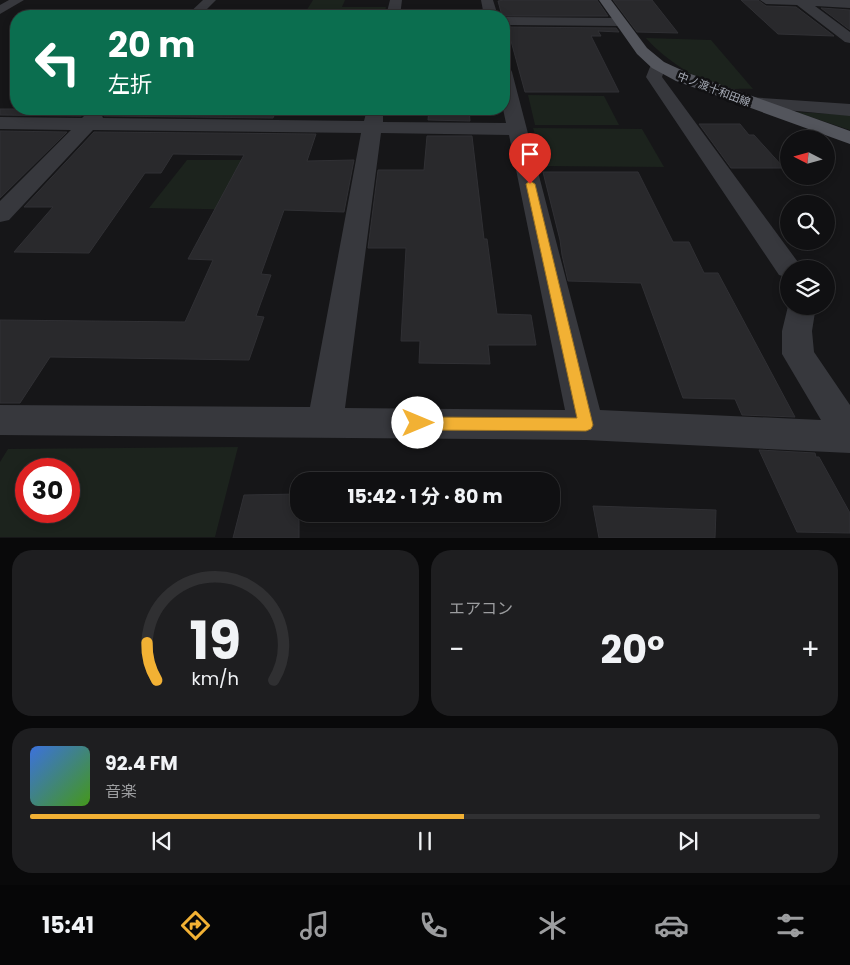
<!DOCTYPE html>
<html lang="ja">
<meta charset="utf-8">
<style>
body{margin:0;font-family:Poppins,"Noto Sans JP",sans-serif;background:#1e1e20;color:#f1f3f6;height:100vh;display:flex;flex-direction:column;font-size:19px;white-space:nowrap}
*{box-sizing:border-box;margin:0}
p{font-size:16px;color:#9c9d9f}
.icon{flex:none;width:28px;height:28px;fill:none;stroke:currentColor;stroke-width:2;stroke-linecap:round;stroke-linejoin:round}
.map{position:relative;height:538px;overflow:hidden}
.side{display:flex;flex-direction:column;gap:12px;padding:12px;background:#09090a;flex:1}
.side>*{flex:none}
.guide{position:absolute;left:10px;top:10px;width:500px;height:105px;border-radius:20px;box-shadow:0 2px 8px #0003,0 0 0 1px #303032;background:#0b6e4f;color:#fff;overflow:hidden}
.needle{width:32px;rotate:276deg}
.buttons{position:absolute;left:780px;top:130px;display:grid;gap:10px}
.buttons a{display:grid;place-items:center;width:55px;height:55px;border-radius:50%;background:#101012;box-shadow:0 2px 8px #0003,0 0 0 1px #303032;font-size:25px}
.speed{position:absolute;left:15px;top:458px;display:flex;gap:10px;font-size:25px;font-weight:700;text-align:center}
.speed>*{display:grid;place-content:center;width:65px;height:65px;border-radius:50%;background:#101012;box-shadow:0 2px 8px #0003,0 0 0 1px #303032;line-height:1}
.speed .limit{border:8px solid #d22;background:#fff;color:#111}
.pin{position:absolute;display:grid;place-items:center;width:42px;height:42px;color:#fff;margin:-51px -21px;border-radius:50% 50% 50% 0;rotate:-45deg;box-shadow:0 0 5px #0007}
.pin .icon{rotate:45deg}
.me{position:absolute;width:55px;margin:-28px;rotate:90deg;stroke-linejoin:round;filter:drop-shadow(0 0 4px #0008)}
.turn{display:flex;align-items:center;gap:18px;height:105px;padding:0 15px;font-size:22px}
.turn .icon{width:65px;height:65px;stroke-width:2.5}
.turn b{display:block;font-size:35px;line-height:42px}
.big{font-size:38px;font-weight:700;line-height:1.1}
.side .tile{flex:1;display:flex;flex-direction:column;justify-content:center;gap:8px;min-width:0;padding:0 18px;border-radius:20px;background:#1e1e20}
.side .dial{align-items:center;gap:0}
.dial svg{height:130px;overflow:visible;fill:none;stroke:#303032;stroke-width:7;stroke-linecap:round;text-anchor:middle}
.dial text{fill:#f1f3f6;stroke:none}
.song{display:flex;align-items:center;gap:15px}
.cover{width:60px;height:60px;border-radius:8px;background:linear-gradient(135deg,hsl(220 70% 55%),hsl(100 70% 35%))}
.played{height:5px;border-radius:2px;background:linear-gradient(90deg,#f2b134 55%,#303032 55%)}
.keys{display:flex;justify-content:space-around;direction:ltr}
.heat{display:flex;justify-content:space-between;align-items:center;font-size:28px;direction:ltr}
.side .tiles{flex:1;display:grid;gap:12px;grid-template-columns:1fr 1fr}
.tile:last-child{grid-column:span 2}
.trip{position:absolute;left:290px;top:472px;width:270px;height:50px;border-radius:20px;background:#101012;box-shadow:0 2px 8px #0003,0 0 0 1px #303032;font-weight:700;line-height:50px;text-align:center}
.menu{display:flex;height:80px;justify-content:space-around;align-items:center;background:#060607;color:#9c9d9f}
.menu .icon{width:35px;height:35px}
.menu .active{color:#f2b134}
.menu b{font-size:22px;color:#f1f3f6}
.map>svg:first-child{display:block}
</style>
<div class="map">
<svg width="850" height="538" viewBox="0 0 850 538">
<rect width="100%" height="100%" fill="#161618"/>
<g fill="#1c231d" fill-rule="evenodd">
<path d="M 313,0 L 345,0 L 342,7 L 386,7 L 384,16 L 303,16 Z"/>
<path d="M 646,38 L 711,40 L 753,89 C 744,88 734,90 725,88 C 699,82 663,58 646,38 Z"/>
<path d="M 528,95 L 604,96 L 619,125 L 535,125 Z"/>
<path d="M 796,112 L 850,115 L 850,130 Z"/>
<path d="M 533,128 L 642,129 L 664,167 L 544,166 Z"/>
<path d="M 187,160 L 254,160 L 319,211 L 149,208 Z"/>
<path d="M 238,447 L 215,537 L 0,537 L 0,462 L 8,449 ZM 26,469 L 69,469 L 69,511 L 26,511 Z"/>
</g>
<g fill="#29292c" stroke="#303034">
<path d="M 504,0 L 597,0 L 608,16 L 502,16 L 498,1 Z"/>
<path d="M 613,0 L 652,0 L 678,33 L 637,32 Z"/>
<path d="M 741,0 L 758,0 L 766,6 L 796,7 L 834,36 L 778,34 Z"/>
<path d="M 821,8 L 850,10 L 850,30 Z"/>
<path d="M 504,27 L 616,28 L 619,32 L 598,31 L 601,36 L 591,36 L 619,92 L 525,92 L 511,41 L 508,41 Z"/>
<path d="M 0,109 L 277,109 L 273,118 L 104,116 L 101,111 L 95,110 L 88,111 L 81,116 L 0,115 Z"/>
<path d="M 429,109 L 469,109 L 470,121 L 428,120 Z"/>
<path d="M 699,124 L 740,124 L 749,135 L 754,135 L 784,168 L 731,168 Z"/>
<path d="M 0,131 L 67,132 L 0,198 Z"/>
<path d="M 94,132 L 316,134 L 307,161 L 354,160 L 344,212 L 284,210 L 261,274 L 271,275 L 256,316 L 264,317 L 249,360 L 50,357 L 20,403 L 0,403 L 0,320 L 185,322 L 213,260 L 188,259 L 244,155 L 173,154 L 161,173 L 145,173 L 89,253 L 14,252 L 53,207 L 24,207 Z"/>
<path d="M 427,136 L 472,136 L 484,239 L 487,239 L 497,314 L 531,315 L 536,345 L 488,345 L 490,364 L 419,363 L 420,341 L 401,341 L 406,248 L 368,248 L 378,170 L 424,170 Z"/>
<path d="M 543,172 L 638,172 L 673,242 L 689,242 L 704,273 L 718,273 L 795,417 L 742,415 L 735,399 L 683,398 L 641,283 L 568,281 L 562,255 L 560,240 Z"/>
<path d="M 759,450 L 815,453 L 816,457 L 819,457 L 850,513 L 850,533 L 797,532 Z"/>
<path d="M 299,494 L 299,538 L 233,538 L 244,495 Z"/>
<path d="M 593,506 L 716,510 L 715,538 L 599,538 Z"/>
</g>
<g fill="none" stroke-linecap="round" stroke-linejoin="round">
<g fill="#37383d" fill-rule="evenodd">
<path d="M 9,0 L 24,0 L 0,14 L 0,5 Z"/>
<path d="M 203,0 L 216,0 L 200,16 L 186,16 Z"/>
<path d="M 390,0 L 402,0 L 400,16 L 386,16 Z"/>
<path d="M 481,0 L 493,0 L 498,16 L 484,16 Z"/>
<path d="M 760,0 L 850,0 L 850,8 L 815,6 L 850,32 L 850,43 L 845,42 L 797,5 L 766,4 Z"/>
<path d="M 504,17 L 620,18 L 627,22 L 620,26 L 504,25 Z"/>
<path d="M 658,60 L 664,62 L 666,65 L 662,77 L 803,269 L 789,269 L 789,278 L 779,275 L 646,77 L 652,62 Z"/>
<path d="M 504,67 L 510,68 L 512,72 L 600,410 L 821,420 L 782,354 L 782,331 L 789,302 L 789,306 L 816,306 L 812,331 L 814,352 L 850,405 L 850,453 L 586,440 L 0,435 L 0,405 L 310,407 L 361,133 L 93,130 L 9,220 L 0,222 L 0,201 L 71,130 L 0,129 L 0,117 L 82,118 C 88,112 92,111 101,113 L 103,118 L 364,121 L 367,109 L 383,109 L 383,122 L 506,123 L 503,109 ZM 381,133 L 509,135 L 565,410 L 345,408 Z"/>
<path d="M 748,97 L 850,104 L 850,116 L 742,106 L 739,102 L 742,98 Z"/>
</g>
<path fill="#53555c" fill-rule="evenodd" d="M 599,0 L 611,0 L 647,48 L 664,62 L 688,73 L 850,131 L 850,144 L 676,81 L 652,68 L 637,54 Z"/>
</g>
<path fill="#f2b134" stroke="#9d7322" d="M 530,181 L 535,184 L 593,425 L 591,429 L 586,431 L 418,430 L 413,428 L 410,423 L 413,419 L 418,417 L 577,418 L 526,184 Z"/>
<g text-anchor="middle" stroke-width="5" stroke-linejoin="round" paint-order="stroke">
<g font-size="11" fill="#a8adb8" stroke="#111113">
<text transform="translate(714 89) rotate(21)" y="4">中ノ渡十和田線</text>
</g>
</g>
</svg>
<div class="buttons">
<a><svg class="needle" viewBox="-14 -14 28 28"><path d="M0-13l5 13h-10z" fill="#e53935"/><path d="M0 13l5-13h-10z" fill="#9c9d9f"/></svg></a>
<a><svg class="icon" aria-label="search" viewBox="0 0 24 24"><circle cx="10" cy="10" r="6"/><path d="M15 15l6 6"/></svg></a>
<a><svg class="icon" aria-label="layers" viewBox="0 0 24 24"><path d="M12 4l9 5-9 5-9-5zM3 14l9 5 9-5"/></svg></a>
</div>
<div class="speed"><div class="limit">30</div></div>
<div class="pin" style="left:530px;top:184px;background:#d93025"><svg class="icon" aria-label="arrive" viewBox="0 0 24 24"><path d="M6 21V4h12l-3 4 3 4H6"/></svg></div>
<svg class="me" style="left:418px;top:423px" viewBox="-20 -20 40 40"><circle r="19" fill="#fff"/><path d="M0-13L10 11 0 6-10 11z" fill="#f2b134"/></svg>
<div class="trip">15:42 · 1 分 · 80 m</div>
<div class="guide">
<div class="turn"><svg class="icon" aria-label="left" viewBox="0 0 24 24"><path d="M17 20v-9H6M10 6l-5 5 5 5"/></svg><div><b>20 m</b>左折</div></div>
</div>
</div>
<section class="side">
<div class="tiles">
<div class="tile dial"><svg viewBox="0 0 100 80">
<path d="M14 69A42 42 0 1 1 86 69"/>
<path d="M14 69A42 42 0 0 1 8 46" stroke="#f2b134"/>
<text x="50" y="56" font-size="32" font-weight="700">19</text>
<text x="50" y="72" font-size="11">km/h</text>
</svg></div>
<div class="tile"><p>エアコン</p>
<div class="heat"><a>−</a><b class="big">20°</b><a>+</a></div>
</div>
<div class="tile">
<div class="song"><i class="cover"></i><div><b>92.4 FM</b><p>音楽</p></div></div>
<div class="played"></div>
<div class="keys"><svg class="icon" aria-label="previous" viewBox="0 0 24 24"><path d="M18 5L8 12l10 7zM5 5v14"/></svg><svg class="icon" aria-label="pause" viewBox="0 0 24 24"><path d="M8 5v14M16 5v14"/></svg><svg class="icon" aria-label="next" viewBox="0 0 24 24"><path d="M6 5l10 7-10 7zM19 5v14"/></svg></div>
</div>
</div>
</section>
<nav class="menu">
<b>15:41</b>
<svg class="icon active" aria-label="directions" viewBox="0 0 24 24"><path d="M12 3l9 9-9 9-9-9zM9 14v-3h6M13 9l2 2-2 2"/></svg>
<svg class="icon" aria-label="music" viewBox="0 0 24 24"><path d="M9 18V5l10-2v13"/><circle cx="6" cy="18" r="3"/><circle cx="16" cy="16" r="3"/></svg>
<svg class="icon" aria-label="phone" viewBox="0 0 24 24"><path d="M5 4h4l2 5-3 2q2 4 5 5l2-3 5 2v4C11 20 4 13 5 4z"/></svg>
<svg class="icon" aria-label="climate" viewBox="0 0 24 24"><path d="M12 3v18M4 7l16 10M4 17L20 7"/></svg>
<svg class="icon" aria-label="car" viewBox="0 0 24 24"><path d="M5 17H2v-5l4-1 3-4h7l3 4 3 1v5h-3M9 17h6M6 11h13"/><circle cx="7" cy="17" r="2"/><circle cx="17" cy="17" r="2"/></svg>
<svg class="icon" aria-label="filters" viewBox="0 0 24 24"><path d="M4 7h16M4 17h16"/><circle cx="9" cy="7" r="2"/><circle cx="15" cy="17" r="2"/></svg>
</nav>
